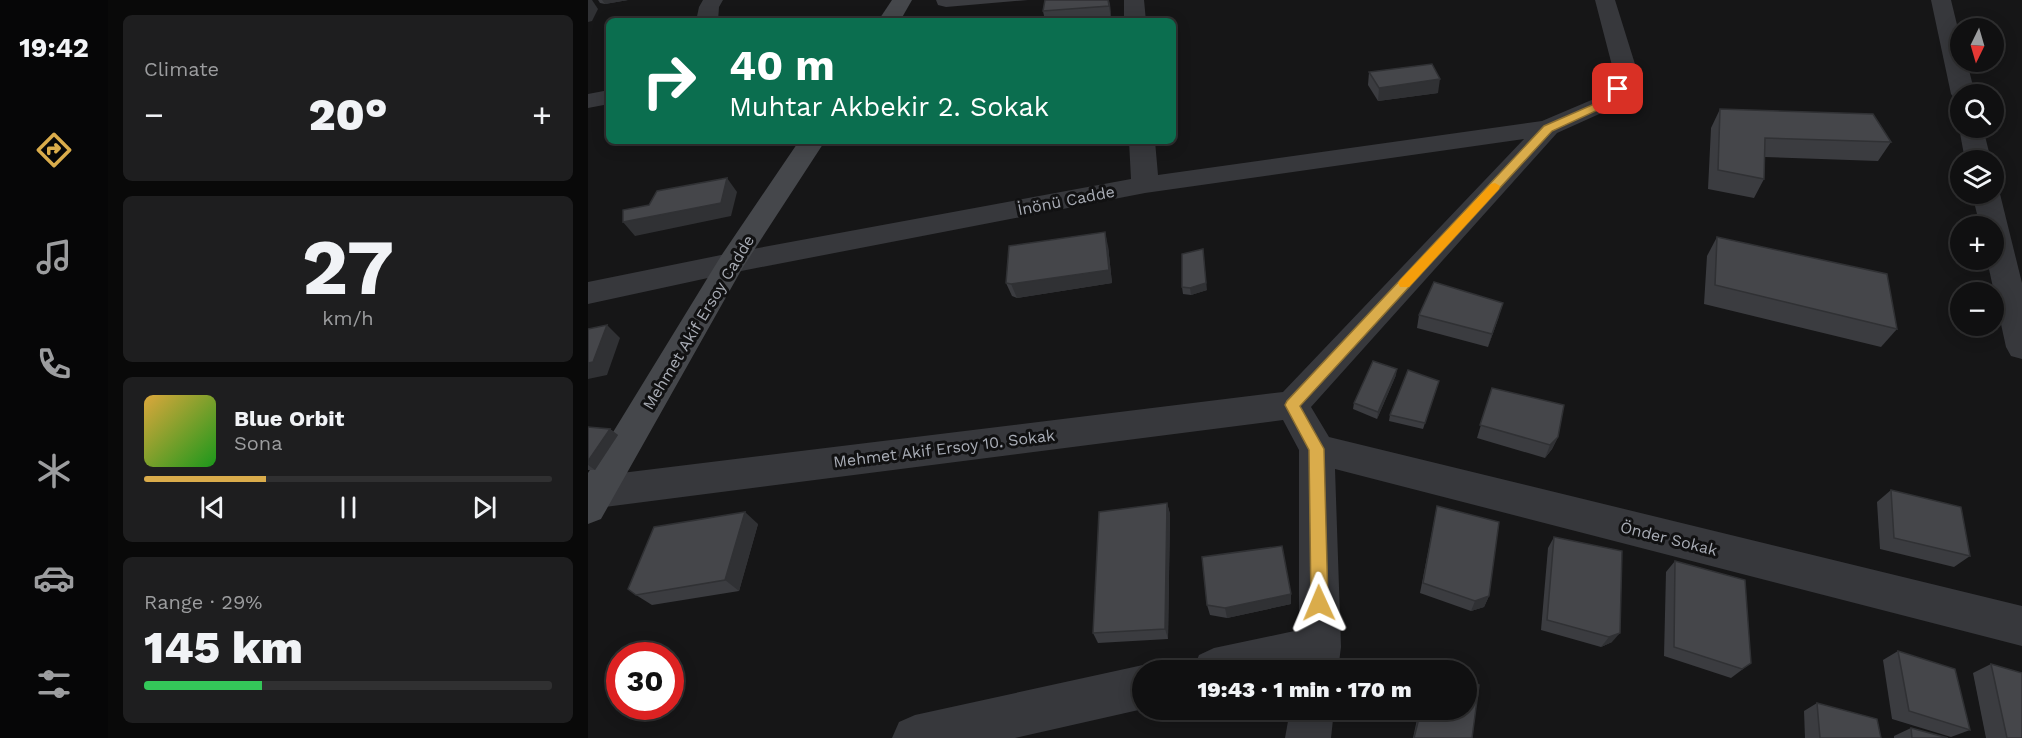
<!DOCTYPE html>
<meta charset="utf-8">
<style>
body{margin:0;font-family:"Work Sans",sans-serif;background:#1e1e1f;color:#f1f3f6;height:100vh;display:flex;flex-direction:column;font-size:22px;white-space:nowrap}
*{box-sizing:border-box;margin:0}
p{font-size:20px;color:#9c9d9f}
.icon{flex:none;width:33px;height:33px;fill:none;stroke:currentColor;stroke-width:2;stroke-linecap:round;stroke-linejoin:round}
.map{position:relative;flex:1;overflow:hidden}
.sheet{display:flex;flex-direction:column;gap:15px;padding:15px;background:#090909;width:480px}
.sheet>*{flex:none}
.banner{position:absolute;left:18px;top:18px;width:570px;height:126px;border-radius:9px;box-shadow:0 3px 15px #0003,0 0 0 2px #303031;background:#0b6e4f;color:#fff;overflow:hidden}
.needle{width:39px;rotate:185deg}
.buttons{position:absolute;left:1362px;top:18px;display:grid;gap:12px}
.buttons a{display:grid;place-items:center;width:54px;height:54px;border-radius:50%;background:#101011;box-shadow:0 3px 15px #0003,0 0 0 2px #303031;font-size:30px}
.speed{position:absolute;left:18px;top:642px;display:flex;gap:12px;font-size:30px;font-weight:700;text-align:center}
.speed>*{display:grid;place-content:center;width:78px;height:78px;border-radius:50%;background:#101011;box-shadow:0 3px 15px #0003,0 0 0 2px #303031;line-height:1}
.speed .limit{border:9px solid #d22;background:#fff;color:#111}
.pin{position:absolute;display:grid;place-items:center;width:51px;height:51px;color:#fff;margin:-26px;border-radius:12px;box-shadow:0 3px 9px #0006}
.me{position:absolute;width:66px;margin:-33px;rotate:359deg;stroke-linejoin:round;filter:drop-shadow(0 0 4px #0008)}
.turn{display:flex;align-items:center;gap:21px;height:126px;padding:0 24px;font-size:27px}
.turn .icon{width:78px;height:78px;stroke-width:2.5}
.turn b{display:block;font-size:42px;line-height:51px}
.big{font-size:45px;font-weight:800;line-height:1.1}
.sheet .tile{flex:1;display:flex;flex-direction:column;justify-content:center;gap:9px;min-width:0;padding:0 21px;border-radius:9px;background:#1e1e1f}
.sheet .dial{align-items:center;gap:0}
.dial b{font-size:78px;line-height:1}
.song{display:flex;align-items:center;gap:18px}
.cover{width:72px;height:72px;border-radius:9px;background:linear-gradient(135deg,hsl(40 70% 55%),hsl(120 70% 35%))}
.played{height:6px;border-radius:3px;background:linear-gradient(90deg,#daac4b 30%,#303031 30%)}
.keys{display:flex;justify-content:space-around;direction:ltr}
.heat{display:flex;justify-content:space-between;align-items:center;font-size:33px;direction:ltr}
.charge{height:9px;border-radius:4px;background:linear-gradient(90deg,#34c759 29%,#303031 0)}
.trip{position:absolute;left:544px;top:660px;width:345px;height:60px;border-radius:30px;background:#101011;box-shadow:0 3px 15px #0003,0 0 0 2px #303031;font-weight:800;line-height:60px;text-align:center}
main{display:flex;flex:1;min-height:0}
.dock{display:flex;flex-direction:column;width:108px;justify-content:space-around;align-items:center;background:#060607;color:#9c9d9f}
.dock .icon{width:42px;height:42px}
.dock .current{color:#daac4b}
.dock b{font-size:27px;color:#f1f3f6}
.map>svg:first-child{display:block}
</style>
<main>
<nav class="dock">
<b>19:42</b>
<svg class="icon current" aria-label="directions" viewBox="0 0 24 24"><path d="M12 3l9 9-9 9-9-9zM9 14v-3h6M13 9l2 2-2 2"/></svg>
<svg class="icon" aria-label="music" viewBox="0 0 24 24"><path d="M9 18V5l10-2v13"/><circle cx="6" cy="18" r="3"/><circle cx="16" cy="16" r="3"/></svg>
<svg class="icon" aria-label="phone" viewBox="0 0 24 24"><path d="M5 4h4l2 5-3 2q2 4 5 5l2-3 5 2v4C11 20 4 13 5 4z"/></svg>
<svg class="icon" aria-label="climate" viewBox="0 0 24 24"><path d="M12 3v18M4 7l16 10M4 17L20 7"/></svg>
<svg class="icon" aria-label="car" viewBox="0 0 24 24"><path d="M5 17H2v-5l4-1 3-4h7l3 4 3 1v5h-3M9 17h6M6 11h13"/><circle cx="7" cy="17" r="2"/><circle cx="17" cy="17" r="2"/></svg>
<svg class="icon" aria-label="filters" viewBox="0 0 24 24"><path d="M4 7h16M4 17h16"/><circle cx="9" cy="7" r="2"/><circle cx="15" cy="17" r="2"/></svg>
</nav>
<section class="sheet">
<div class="tile"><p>Climate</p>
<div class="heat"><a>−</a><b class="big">20°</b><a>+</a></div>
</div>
<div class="tile dial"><b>27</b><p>km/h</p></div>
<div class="tile">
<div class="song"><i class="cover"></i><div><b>Blue Orbit</b><p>Sona</p></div></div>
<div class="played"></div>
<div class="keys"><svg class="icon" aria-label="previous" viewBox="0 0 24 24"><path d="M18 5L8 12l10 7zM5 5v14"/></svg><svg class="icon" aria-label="pause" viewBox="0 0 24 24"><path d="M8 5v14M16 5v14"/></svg><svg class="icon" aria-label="next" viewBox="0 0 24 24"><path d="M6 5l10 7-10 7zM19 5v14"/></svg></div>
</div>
<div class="tile"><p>Range · 29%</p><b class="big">145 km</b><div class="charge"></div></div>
</section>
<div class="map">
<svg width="1434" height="738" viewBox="0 0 1434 738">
<rect width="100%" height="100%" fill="#161617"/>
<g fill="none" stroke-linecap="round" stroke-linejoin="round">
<g fill="#37383c" fill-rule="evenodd">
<path d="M 115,0 L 135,0 L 131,7 L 130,21 L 108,21 L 111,7 Z"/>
<path d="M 536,0 L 556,0 L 558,21 L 536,21 Z"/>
<path d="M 1007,0 L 1027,0 L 1051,77 L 1029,106 L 969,133 L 723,407 L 741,437 L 1434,606 L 1434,646 L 747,469 L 753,647 L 750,670 L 605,670 L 611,655 L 626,648 L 711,630 L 711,450 L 695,420 L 9,508 L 0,505 L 0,479 L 9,476 L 695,392 L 936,139 L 557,193 L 143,273 L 0,304 L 0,282 L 143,253 L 543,179 L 541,141 L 567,141 L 570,175 L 954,121 L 1013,96 L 1027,77 Z"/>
<path d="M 1343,0 L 1363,0 L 1372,37 L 1372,62 L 1379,62 L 1387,94 L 1372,94 L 1372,100 L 1367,99 L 1363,94 Z"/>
<path d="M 21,90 L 21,104 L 0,108 L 0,94 Z"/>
<path d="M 1372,125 L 1372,128 L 1395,128 L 1403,160 L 1377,160 L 1371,128 Z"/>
<path d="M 1406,187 L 1412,194 L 1434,283 L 1434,359 L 1423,356 L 1418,347 L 1399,260 L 1406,260 L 1406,226 L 1392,226 L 1384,194 L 1406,194 Z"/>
<path d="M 555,665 L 568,670 L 555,670 L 555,709 L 427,738 L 304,738 L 311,722 L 327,715 Z"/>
<path d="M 702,710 L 746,710 L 743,738 L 697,738 Z"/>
</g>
<g fill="#45474b" fill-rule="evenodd">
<path d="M 304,0 L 324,0 L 312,21 L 290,21 Z"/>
<path d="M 211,141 L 237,141 L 155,267 L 13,519 L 0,524 L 0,473 L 133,256 Z"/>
</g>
</g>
<g fill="#3b3c40">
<path d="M 10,0 L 40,0 L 17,4 L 12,3 Z"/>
<path d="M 348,0 L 440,0 L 358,7 L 350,5 Z"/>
<path d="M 522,4 L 523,19 L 496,21 L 457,21 L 455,11 Z"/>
<path d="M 781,72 L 850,93 L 790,101 L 780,85 Z"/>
<path d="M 1132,109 L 1303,142 L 1290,161 L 1177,157 L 1176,179 L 1166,198 L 1120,189 L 1123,128 Z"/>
<path d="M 1129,237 L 1309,329 L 1293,347 L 1116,304 L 1119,256 Z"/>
<path d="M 520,246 L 524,283 L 429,298 L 424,296 L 418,283 Z"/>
<path d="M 594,287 L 619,290 L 603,295 L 595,294 Z"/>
<path d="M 831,315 L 911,316 L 900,347 L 829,328 Z"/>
<path d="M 808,375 L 789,419 L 765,409 L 766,403 Z"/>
<path d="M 849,387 L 835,429 L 801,421 L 802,415 Z"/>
<path d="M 904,388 L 970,437 L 964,449 L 957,458 L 889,438 Z"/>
<path d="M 0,427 L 22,429 L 30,435 L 7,470 L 0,470 Z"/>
<path d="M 1303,490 L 1382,556 L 1366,567 L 1292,549 L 1289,502 Z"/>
<path d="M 579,503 L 582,514 L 580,639 L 510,643 L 505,633 Z"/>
<path d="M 849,506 L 901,596 L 896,607 L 883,611 L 832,593 Z"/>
<path d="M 170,524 L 151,591 L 64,605 L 48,595 Z"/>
<path d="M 966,537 L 1024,642 L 1013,647 L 953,630 L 960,548 Z"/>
<path d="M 1087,561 L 1163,663 L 1143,678 L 1076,656 L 1078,572 Z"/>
<path d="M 703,594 L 703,604 L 639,618 L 622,615 L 619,605 Z"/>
<path d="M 1310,651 L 1382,730 L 1363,737 L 1304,719 L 1295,660 Z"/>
<path d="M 1403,664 L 1434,738 L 1398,738 L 1385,673 Z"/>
<path d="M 1229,703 L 1293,738 L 1217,738 L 1216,711 Z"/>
<path d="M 831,710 L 879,710 L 884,738 L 825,738 Z"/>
<path d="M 1323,728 L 1360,738 L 1306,738 L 1306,736 Z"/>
</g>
<g fill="#303134">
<path d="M 0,0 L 4,0 L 10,9 L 4,21 L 0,22 Z"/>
<path d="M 14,0 L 40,0 L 17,4 Z"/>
<path d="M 520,0 L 521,0 L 522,4 L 523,19 Z"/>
<path d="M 852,79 L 850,93 L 790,101 L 791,88 Z"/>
<path d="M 139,178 L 149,192 L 143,216 L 47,236 L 35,222 Z"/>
<path d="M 517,232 L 520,246 L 524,283 L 429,298 L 423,284 Z"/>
<path d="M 615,249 L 619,290 L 603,295 L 602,288 Z"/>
<path d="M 915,303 L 911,316 L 900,347 L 904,334 Z"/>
<path d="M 19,325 L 32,338 L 19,375 L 0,379 L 0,363 Z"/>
<path d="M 809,369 L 808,375 L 789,419 L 790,412 Z"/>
<path d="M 22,429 L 30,435 L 7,470 L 0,465 L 0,461 Z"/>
<path d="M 970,437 L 964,449 L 957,458 L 962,445 Z"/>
<path d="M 579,503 L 582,514 L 580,639 L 577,629 Z"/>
<path d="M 157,512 L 170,524 L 151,591 L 137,580 Z"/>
<path d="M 703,594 L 703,604 L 639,618 L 637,608 Z"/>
<path d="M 901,596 L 896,607 L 883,611 L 887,601 Z"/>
<path d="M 1032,633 L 1024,642 L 1013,647 L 1021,637 Z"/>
</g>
<g fill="#45464a" stroke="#303134" stroke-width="1.5">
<path d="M 457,0 L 520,0 L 521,6 L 455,11 Z"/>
<path d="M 844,64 L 852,79 L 791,88 L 781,72 Z"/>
<path d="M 1132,109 L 1285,114 L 1303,142 L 1177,138 L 1176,179 L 1130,170 Z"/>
<path d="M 139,178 L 133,203 L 35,222 L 35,210 L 61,205 L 69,191 Z"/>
<path d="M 517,232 L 521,270 L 423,284 L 418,283 L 421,246 Z"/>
<path d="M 1129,237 L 1299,274 L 1309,329 L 1127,285 Z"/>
<path d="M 615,249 L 618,283 L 602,288 L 594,287 L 594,254 Z"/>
<path d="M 846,282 L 915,303 L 904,334 L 831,315 Z"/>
<path d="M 19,325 L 5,362 L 0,363 L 0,329 Z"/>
<path d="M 785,361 L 809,369 L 790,412 L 766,403 Z"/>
<path d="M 820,370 L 851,381 L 837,423 L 802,415 Z"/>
<path d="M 904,388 L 976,405 L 970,437 L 962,445 L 892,425 Z"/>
<path d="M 0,427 L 22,429 L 0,461 Z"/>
<path d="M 1303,490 L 1373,507 L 1382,556 L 1306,538 Z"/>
<path d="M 579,503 L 577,629 L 505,633 L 511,512 Z"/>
<path d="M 849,506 L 911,522 L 901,596 L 887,601 L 835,583 Z"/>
<path d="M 157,512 L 137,580 L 48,595 L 40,589 L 66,527 Z"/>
<path d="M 966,537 L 1034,551 L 1032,633 L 1021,637 L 959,620 Z"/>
<path d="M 694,546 L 703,594 L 637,608 L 619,605 L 614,557 Z"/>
<path d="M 1087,561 L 1157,580 L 1163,663 L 1154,669 L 1086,647 Z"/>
<path d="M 1310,651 L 1367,669 L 1382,730 L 1321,711 Z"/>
<path d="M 1403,664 L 1434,673 L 1434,738 L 1419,738 Z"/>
<path d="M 879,681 L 891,685 L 884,738 L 826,738 L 833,710 L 879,710 Z"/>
<path d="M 1229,703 L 1289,719 L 1293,738 L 1232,738 Z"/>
<path d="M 1323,728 L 1360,738 L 1324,738 Z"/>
</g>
<path fill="#daac4b" stroke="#8e7031" stroke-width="1.5" d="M 1030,86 L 1035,89 L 1025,103 L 964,131 L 712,406 L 736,449 L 740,603 L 737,609 L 731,611 L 725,609 L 723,603 L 721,450 L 697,405 L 699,401 L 956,126 L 1018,99 L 1027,87 Z"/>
<path fill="#f59e0b" d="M 907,183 L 912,186 L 911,189 L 821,287 L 812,287 L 810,283 L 812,280 L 903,184 Z"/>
<g text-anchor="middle" stroke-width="6" stroke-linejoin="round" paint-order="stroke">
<g font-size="16" fill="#a9adb6" stroke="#111112">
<text transform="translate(478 200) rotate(-11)" y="6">İnönü Cadde</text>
<text transform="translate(110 322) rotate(-59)" y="6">Mehmet Akif Ersoy Cadde</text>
<text transform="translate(356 448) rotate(-7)" y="6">Mehmet Akif Ersoy 10. Sokak</text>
<text transform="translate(1081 538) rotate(14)" y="6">Önder Sokak</text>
</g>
</g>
</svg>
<div class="buttons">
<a><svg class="needle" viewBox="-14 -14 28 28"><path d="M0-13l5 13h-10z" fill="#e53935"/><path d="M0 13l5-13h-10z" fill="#9c9d9f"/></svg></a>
<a><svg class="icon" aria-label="search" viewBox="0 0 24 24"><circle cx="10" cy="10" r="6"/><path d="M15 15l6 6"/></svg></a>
<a><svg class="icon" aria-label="layers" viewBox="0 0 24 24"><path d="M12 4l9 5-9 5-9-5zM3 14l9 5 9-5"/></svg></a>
<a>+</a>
<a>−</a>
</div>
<div class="speed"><div class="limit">30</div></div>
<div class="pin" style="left:1030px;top:89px;background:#d93025"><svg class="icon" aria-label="arrive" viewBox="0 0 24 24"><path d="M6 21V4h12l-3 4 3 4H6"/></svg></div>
<svg class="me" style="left:731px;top:603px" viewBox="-20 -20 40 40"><path d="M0-17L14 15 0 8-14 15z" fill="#daac4b" stroke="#fff" stroke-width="4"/></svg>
<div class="trip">19:43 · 1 min · 170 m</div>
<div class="banner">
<div class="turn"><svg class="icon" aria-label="right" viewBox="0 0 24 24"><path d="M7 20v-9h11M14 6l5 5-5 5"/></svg><div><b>40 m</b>Muhtar Akbekir 2. Sokak</div></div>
</div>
</div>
</main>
